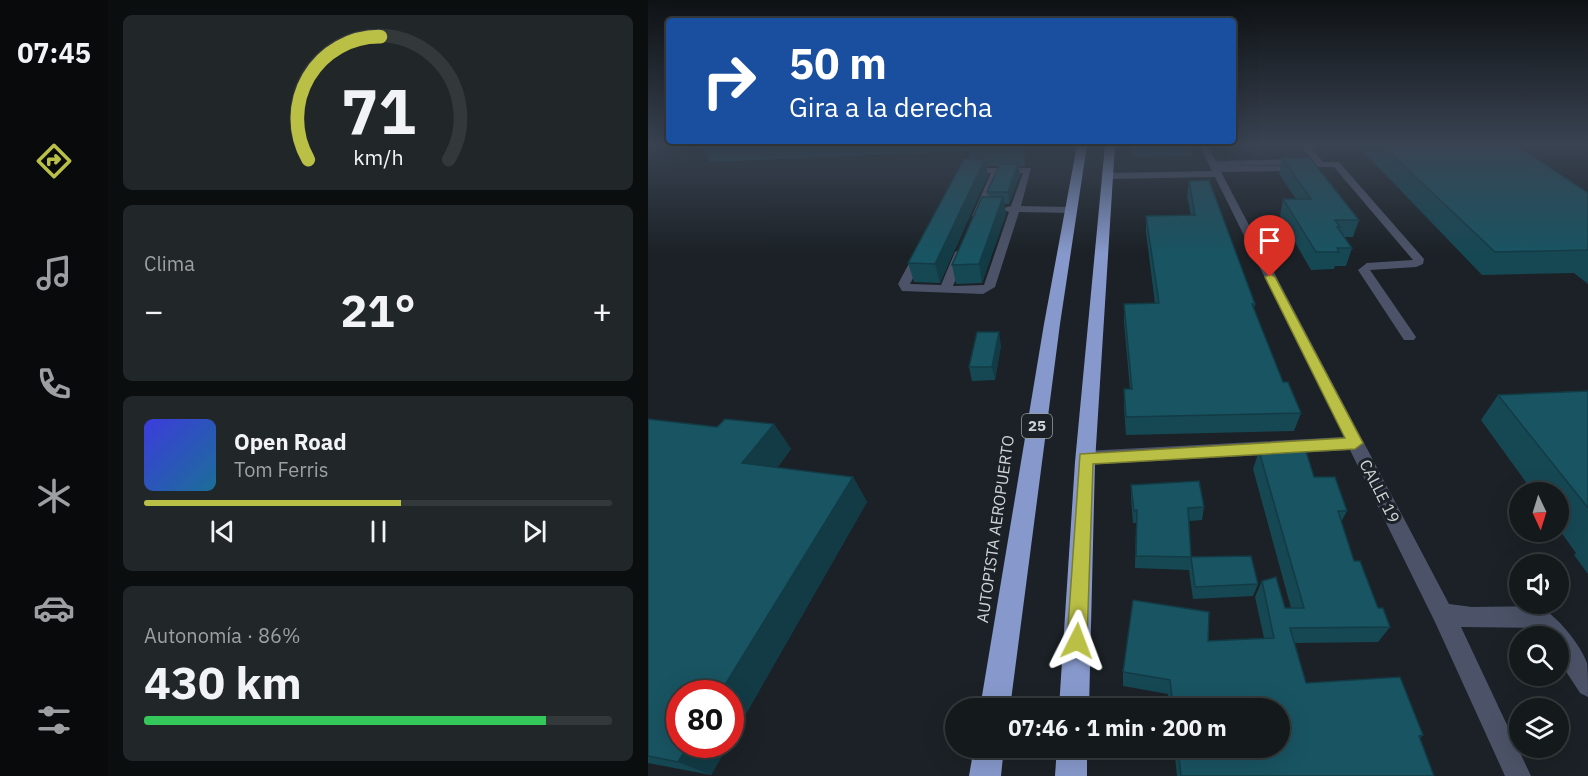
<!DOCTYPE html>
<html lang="es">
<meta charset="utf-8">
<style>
body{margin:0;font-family:"IBM Plex Sans",sans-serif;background:#212629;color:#f1f3f6;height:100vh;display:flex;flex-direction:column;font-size:22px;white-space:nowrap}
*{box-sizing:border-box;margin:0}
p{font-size:20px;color:#9da0a3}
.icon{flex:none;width:33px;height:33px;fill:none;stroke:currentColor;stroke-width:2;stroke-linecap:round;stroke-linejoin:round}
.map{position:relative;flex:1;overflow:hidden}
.panel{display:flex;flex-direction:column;gap:15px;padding:15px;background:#0b0e0f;width:540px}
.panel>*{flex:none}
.hud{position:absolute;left:18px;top:18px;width:570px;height:126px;border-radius:6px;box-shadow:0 6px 24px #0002,0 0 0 2px #33383b;background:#1a4fa0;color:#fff;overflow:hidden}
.needle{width:39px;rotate:176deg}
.controls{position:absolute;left:861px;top:482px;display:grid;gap:12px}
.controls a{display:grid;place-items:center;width:60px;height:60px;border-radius:50%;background:#14191c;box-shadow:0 6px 24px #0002,0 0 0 2px #33383b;font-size:30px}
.speed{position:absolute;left:18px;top:680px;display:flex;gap:12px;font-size:30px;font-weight:700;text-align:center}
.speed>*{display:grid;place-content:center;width:78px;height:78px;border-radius:50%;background:#14191c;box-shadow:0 6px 24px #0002,0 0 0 2px #33383b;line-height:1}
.speed .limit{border:9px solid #d22;background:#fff;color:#111}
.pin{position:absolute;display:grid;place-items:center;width:51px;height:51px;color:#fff;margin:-62px -26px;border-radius:50% 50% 50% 0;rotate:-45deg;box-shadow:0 0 6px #0007}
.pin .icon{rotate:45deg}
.me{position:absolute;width:66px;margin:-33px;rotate:3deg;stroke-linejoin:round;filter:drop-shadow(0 0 4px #0008)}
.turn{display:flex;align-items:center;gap:21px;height:126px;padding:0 24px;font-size:27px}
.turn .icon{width:78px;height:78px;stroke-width:2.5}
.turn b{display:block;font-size:42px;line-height:51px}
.big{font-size:45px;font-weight:800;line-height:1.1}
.panel .card{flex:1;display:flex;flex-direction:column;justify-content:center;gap:9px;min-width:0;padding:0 21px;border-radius:9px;background:#212629}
.panel .dial{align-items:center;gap:0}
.dial svg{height:156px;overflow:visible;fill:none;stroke:#33383b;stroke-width:7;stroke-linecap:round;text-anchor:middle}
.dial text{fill:#f1f3f6;stroke:none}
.song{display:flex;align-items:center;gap:18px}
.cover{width:72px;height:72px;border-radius:9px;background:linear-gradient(135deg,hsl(240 70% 55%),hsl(200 70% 35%))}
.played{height:6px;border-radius:3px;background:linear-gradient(90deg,#bac045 55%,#33383b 55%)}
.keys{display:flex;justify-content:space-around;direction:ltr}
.heat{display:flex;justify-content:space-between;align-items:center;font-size:33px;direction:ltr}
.charge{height:9px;border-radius:4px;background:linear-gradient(90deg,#34c759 86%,#33383b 0)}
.trip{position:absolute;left:297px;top:698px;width:345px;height:60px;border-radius:30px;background:#14191c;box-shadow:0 6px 24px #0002,0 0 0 2px #33383b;font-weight:800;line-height:60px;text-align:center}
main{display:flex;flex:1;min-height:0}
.tabs{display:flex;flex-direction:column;width:108px;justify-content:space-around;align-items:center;background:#080a0b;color:#9da0a3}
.tabs .icon{width:42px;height:42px}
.tabs .on{color:#bac045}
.tabs b{font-size:27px;color:#f1f3f6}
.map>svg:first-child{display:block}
</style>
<main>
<nav class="tabs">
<b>07:45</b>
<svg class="icon on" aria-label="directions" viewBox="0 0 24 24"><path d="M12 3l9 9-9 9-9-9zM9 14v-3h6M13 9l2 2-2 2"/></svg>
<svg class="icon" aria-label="music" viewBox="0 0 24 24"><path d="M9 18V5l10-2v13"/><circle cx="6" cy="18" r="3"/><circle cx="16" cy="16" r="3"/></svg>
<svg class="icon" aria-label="phone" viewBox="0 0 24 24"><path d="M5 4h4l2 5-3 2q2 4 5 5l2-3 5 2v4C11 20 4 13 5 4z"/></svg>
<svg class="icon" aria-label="climate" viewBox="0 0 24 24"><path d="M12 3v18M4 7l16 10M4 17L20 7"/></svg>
<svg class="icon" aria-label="car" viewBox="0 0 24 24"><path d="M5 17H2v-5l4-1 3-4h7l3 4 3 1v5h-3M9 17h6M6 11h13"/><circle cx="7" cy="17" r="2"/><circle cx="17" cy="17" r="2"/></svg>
<svg class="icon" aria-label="filters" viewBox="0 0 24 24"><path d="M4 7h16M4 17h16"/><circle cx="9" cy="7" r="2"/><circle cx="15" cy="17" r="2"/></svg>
</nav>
<section class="panel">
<div class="card dial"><svg viewBox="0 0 100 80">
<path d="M14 69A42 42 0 1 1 86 69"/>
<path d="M14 69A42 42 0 0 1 51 6" stroke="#bac045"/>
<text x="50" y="56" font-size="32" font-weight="700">71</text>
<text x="50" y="72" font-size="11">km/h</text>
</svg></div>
<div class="card"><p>Clima</p>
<div class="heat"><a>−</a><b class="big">21°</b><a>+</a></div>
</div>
<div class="card">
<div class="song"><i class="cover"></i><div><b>Open Road</b><p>Tom Ferris</p></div></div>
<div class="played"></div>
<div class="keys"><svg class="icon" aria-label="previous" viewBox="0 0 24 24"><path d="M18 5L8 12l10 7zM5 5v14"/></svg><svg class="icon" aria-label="pause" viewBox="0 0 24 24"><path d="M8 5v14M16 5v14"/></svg><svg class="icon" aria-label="next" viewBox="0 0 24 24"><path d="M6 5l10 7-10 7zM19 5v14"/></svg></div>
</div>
<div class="card"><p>Autonomía · 86%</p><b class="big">430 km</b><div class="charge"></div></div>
</section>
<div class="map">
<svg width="940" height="776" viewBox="0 0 940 776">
<rect width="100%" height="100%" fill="#1b2126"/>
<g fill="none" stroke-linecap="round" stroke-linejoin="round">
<g fill="#4c5368" fill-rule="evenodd">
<path d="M 551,145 L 559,145 L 568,161 L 651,159 L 655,162 L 651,165 L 577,166 L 653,166 L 653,170 L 650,171 L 573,172 L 801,604 L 824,607 L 890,606 C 908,614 933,645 939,663 C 940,672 940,687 940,697 L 932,693 L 910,659 L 910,636 L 896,636 L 888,628 L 813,627 L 883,776 L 857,776 L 787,622 L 702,450 L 437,465 L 431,463 L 428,458 L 431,453 L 437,451 L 696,437 L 567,177 L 459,179 L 455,176 L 459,173 L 564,171 Z"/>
<path d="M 653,145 L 661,145 L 675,162 L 691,162 L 776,259 L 775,264 L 768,267 L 722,270 L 768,337 L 766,340 L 756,340 L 710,270 L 719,263 L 765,260 L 686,167 L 670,167 Z"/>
<path d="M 312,168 L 383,168 L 373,206 L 423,207 L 428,210 L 423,213 L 371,212 L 347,287 L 335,294 L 254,291 L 250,284 ZM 318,173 L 343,173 L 324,216 L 329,219 L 334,216 L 352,173 L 375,173 L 363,206 L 352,209 L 361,212 L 336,285 L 305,286 L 319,252 L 313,249 L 307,252 L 293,285 L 262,284 Z"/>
</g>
<g fill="#8799cc" fill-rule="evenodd">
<path d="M 429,145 L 439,145 L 412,324 L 362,708 L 332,708 L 396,324 Z"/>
<path d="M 457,145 L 467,145 L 447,462 L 441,708 L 411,708 L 427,462 Z"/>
<path d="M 326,747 L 356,747 L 353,776 L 321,776 Z"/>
<path d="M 409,747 L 439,747 L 439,776 L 407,776 Z"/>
</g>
</g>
<g fill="#164854">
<path d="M 53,145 L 376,145 L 377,166 L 371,166 L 372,175 L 361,204 L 356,204 L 358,214 L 334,283 L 308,284 L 304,265 L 340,197 L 339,192 L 351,166 L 338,166 L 340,175 L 292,283 L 266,282 L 260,263 L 322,159 L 321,151 L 62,162 Z"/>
<path d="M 481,145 L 544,145 L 545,147 L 544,156 L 483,157 Z"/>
<path d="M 709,145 L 868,145 L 940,193 L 940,284 L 926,273 L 834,275 Z"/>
<path d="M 634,158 L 711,220 L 705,237 L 696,237 L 704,248 L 698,266 L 687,266 L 686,269 L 663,270 L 632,216 L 635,199 L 648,199 L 631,174 Z"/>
<path d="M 541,181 L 607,304 L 606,309 L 635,382 L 653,413 L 646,431 L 478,435 L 476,407 L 476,389 L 482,389 L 476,322 L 476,304 L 507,304 L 498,232 L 498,216 L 543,215 L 539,196 Z"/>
<path d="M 353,345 L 347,380 L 324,381 L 321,367 Z"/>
<path d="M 940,391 L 940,574 L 926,555 L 928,553 L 910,528 L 910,492 L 885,492 L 833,420 L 850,395 Z"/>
<path d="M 0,419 L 69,427 L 126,424 L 143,449 L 129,468 L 205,477 L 219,502 L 63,775 L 0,763 Z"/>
<path d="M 611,451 L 666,477 L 699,511 L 693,522 L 706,561 L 730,608 L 742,627 L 730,642 L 647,643 L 658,683 L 775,735 L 772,738 L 786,776 L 529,776 L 526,747 L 632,747 L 632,708 L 521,708 L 520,694 L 475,686 L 475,672 L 560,641 L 616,638 L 607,597 L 614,581 L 637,608 L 643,608 L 605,469 Z"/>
<path d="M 483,485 L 556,507 L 554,520 L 541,521 L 543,557 L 610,584 L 605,596 L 545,599 L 541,570 L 487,568 L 488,523 L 485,523 L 483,498 Z"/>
</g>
<g fill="#123b45">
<path d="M 374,145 L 376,145 L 377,166 Z"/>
<path d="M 337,159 L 340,175 L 292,283 L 287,264 Z"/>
<path d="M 370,164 L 372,175 L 361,204 L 360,192 Z"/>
<path d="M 355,197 L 358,214 L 334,283 L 331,264 Z"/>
<path d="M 351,332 L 353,345 L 347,380 L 344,367 Z"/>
<path d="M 126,424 L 143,449 L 113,488 L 94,463 Z"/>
<path d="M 205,477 L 219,502 L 82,741 L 82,693 L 72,693 Z"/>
<path d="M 41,744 L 81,744 L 63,775 L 30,762 Z"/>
</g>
<g fill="#195462" stroke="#123b45" stroke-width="1.5">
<rect x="320" y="145" width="54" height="1"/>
<path d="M 483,145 L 544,145 L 545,147 L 483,148 Z"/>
<path d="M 734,145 L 868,145 L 940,193 L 940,250 L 847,252 Z"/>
<path d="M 634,158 L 662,158 L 711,220 L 687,220 L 692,227 L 689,227 L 704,248 L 689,248 L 691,252 L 668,252 L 635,199 L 663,199 Z"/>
<path d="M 316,159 L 337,159 L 287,264 L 260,263 Z"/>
<path d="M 352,164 L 370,164 L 360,192 L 339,192 Z"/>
<path d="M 561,180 L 607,304 L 604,304 L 635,382 L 640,382 L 653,413 L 478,417 L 476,389 L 484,389 L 476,304 L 511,303 L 498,216 L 547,215 L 541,181 Z"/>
<path d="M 334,197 L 355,197 L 331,264 L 304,265 Z"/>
<path d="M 329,332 L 351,332 L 344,367 L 321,367 Z"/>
<path d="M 940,391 L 940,508 L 850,395 Z"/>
<path d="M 0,419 L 69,427 L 77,419 L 126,424 L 94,463 L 205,477 L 72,693 L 32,693 L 32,744 L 41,744 L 30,762 L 0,756 Z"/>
<path d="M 611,451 L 658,451 L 666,477 L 687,477 L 699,511 L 690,511 L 706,561 L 712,561 L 730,608 L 735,608 L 742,627 L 642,628 L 658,683 L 752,677 L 775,735 L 771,736 L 786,776 L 533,776 L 530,747 L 632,747 L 632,708 L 525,708 L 522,680 L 475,672 L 485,600 L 561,612 L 560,641 L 626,638 L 614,581 L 628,577 L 637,608 L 656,608 Z"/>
<path d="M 551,481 L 556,507 L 540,508 L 543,557 L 488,556 L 489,510 L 486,511 L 483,485 Z"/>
<path d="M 603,556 L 610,584 L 547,587 L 543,557 Z"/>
</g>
<linearGradient id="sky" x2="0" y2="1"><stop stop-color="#0f1215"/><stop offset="0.57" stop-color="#394352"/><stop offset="1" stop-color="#394352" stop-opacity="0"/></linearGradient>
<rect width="940" height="254" fill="url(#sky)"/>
<path fill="#bac045" stroke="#797d2d" stroke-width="1.5" d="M 622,274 L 627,277 L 715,443 L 707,449 L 445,464 L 439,641 L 436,648 L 429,651 L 422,648 L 419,641 L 432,454 L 697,438 L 617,277 Z"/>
<g text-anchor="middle" stroke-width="6" stroke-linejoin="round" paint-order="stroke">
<rect fill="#1b2126" stroke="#999ea1" stroke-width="1.5" x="374" y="414" width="30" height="24" rx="4.5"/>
<g font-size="15" font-weight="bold" fill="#cfd3d6">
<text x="389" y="431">25</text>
</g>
<g font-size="16" fill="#cfd3d6" stroke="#1b2126">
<text transform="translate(732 491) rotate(63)" y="6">CALLE 19</text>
<text transform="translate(347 529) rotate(-82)" y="6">AUTOPISTA AEROPUERTO</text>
</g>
</g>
</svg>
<div class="controls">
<a><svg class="needle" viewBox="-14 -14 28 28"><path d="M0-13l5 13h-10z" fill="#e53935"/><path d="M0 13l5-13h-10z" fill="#9da0a3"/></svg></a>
<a><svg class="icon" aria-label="sound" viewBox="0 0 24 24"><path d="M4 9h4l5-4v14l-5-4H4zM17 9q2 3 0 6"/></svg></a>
<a><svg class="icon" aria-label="search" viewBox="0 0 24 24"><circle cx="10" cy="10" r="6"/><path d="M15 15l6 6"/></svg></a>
<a><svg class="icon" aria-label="layers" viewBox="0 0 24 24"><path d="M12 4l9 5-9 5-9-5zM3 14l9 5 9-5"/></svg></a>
</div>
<div class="speed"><div class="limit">80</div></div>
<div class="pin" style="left:622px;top:277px;background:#d93025"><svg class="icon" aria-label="arrive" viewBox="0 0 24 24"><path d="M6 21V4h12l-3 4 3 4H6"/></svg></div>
<svg class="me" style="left:429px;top:641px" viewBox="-20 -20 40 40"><path d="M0-17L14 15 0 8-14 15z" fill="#bac045" stroke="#fff" stroke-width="4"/></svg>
<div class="trip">07:46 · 1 min · 200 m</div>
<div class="hud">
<div class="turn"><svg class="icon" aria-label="right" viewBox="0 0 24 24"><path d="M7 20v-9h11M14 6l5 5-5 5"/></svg><div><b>50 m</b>Gira a la derecha</div></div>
</div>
</div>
</main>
